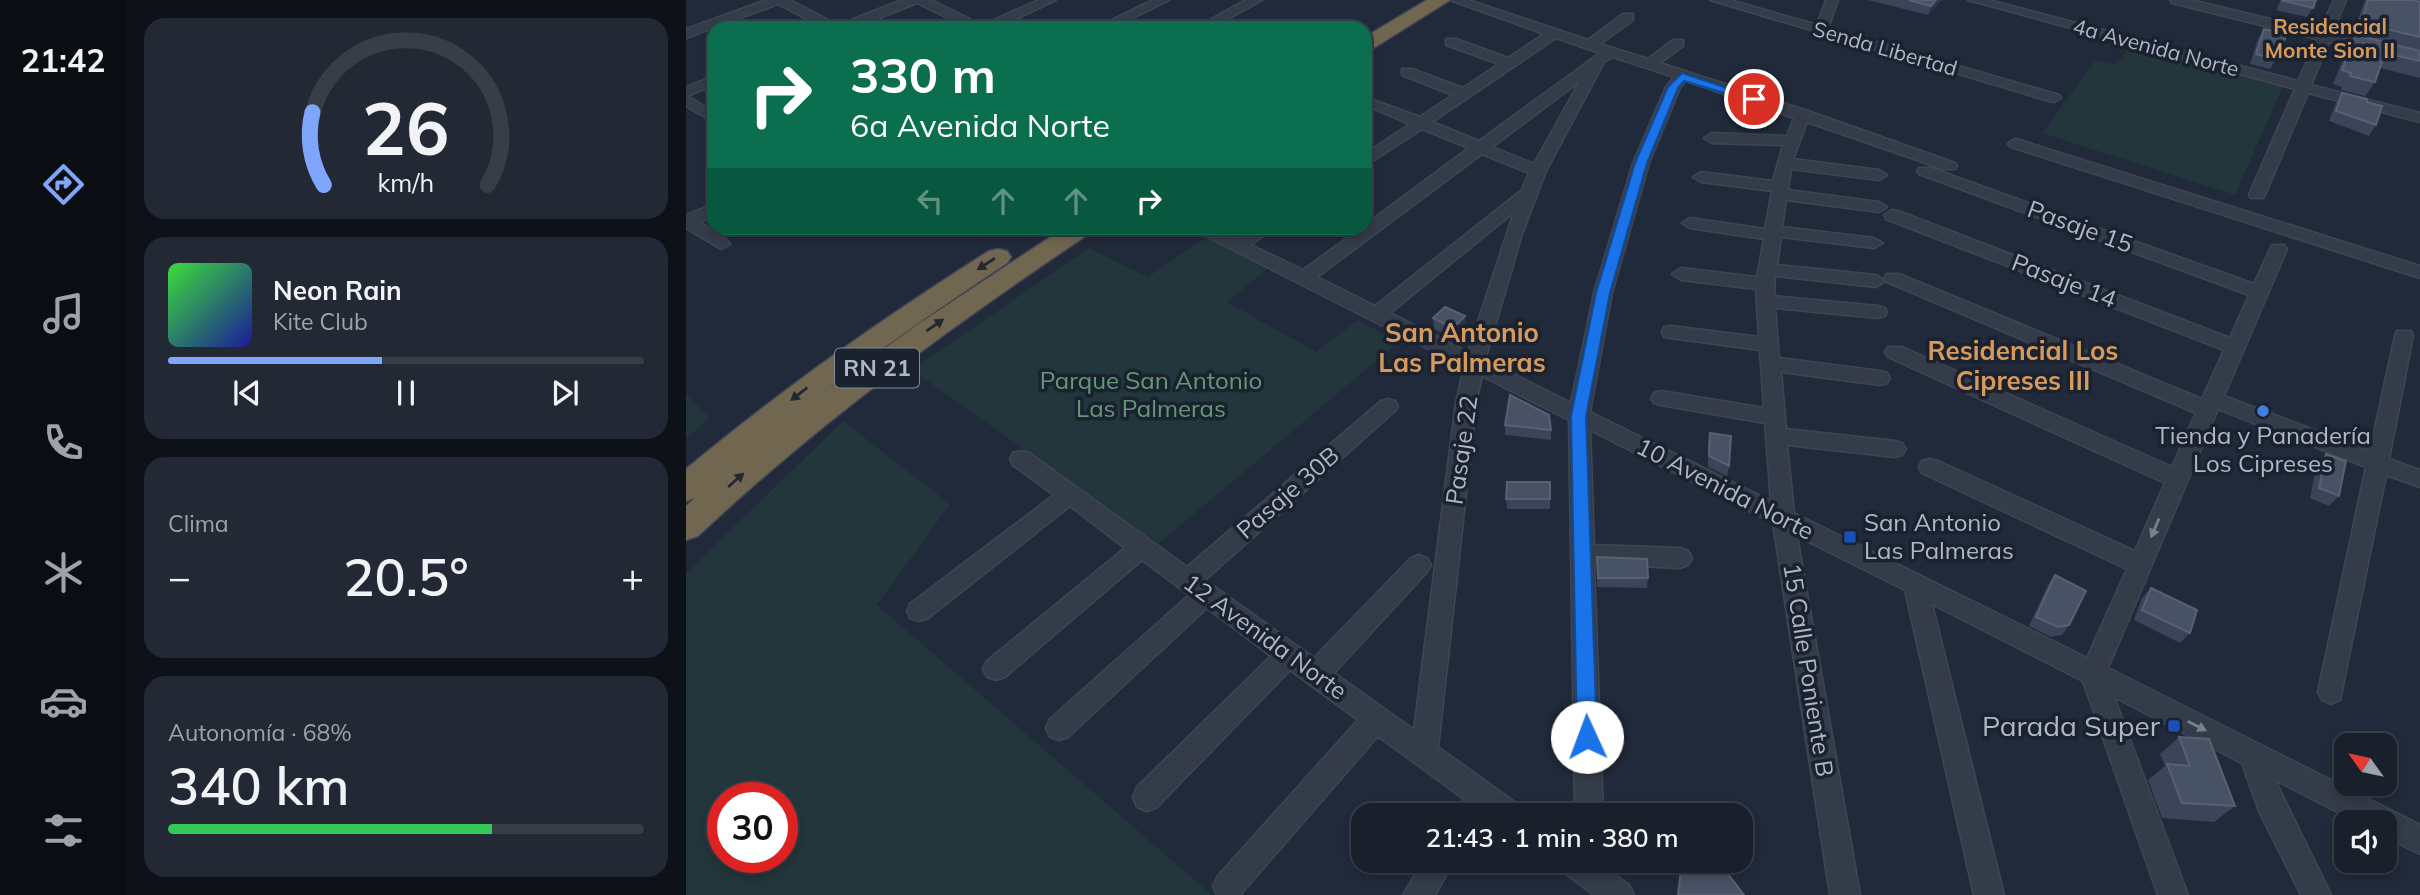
<!DOCTYPE html>
<html lang="es">
<meta charset="utf-8">
<style>
body{margin:0;font-family:Mulish,sans-serif;background:#222834;color:#f1f3f6;height:100vh;display:flex;flex-direction:column;font-size:26px;white-space:nowrap}
*{box-sizing:border-box;margin:0}
p{font-size:23px;color:#9fa3a9}
.icon{flex:none;width:38px;height:38px;fill:none;stroke:currentColor;stroke-width:2;stroke-linecap:round;stroke-linejoin:round}
.map{position:relative;flex:1;overflow:hidden}
.drawer{display:flex;flex-direction:column;gap:18px;padding:18px;background:#0e1218;width:560px}
.drawer>*{flex:none}
.hud{position:absolute;left:21px;top:21px;width:665px;height:214px;border-radius:21px;box-shadow:0 4px 10px #0003,0 0 0 2px #373e48;background:#0b6e4f;color:#fff;overflow:hidden}
.needle{width:46px;rotate:303deg}
.controls{position:absolute;left:1648px;top:733px;display:grid;gap:14px}
.controls a{display:grid;place-items:center;width:63px;height:63px;border-radius:14px;background:#19202c;box-shadow:0 4px 10px #0003,0 0 0 2px #373e48;font-size:35px}
.speed{position:absolute;left:21px;top:782px;display:flex;gap:14px;font-size:35px;font-weight:700;text-align:center}
.speed>*{display:grid;place-content:center;width:91px;height:91px;border-radius:50%;background:#19202c;box-shadow:0 4px 10px #0003,0 0 0 2px #373e48;line-height:1}
.speed .limit{border:10px solid #d22;background:#fff;color:#111}
.pin{position:absolute;display:grid;place-items:center;width:60px;height:60px;color:#fff;margin:-30px;border:4px solid #fff;border-radius:50%;box-shadow:0 2px 7px #0007}
.me{position:absolute;width:77px;margin:-38px;rotate:358deg;stroke-linejoin:round;filter:drop-shadow(0 0 5px #0008)}
.turn{display:flex;align-items:center;gap:24px;height:147px;padding:0 28px;font-size:32px}
.turn .icon{width:91px;height:91px;stroke-width:2.5}
.turn b{display:block;font-size:49px;line-height:60px}
.lanes{display:flex;align-items:center;height:66px;padding:0 28px;background:#0003;justify-content:center;gap:35px;direction:ltr}
.lanes .off{opacity:.35}
.big{font-size:52px;font-weight:600;line-height:1.1}
.drawer .card{flex:1;display:flex;flex-direction:column;justify-content:center;gap:10px;min-width:0;padding:0 24px;border-radius:21px;background:#222834}
.drawer .dial{align-items:center;gap:0}
.dial svg{height:182px;overflow:visible;fill:none;stroke:#373e48;stroke-width:7;stroke-linecap:round;text-anchor:middle}
.dial text{fill:#f1f3f6;stroke:none}
.song{display:flex;align-items:center;gap:21px}
.cover{width:84px;height:84px;border-radius:10px;background:linear-gradient(135deg,hsl(120 70% 55%),hsl(240 70% 35%))}
.played{height:7px;border-radius:4px;background:linear-gradient(90deg,#7fa6fb 45%,#373e48 45%)}
.keys{display:flex;justify-content:space-around;direction:ltr}
.heat{display:flex;justify-content:space-between;align-items:center;font-size:38px;direction:ltr}
.charge{height:10px;border-radius:5px;background:linear-gradient(90deg,#34c759 68%,#373e48 0)}
.trip{position:absolute;left:665px;top:803px;width:402px;height:70px;border-radius:21px;background:#19202c;box-shadow:0 4px 10px #0003,0 0 0 2px #373e48;font-weight:600;line-height:70px;text-align:center}
main{display:flex;flex:1;min-height:0}
.tab-bar{display:flex;flex-direction:column;width:126px;justify-content:space-around;align-items:center;background:#0a0d12;color:#9fa3a9}
.tab-bar .icon{width:49px;height:49px}
.tab-bar .selected{color:#7fa6fb}
.tab-bar b{font-size:32px;color:#f1f3f6}
.map>svg:first-child{display:block}
</style>
<main>
<nav class="tab-bar">
<b>21:42</b>
<svg class="icon selected" aria-label="directions" viewBox="0 0 24 24"><path d="M12 3l9 9-9 9-9-9zM9 14v-3h6M13 9l2 2-2 2"/></svg>
<svg class="icon" aria-label="music" viewBox="0 0 24 24"><path d="M9 18V5l10-2v13"/><circle cx="6" cy="18" r="3"/><circle cx="16" cy="16" r="3"/></svg>
<svg class="icon" aria-label="phone" viewBox="0 0 24 24"><path d="M5 4h4l2 5-3 2q2 4 5 5l2-3 5 2v4C11 20 4 13 5 4z"/></svg>
<svg class="icon" aria-label="climate" viewBox="0 0 24 24"><path d="M12 3v18M4 7l16 10M4 17L20 7"/></svg>
<svg class="icon" aria-label="car" viewBox="0 0 24 24"><path d="M5 17H2v-5l4-1 3-4h7l3 4 3 1v5h-3M9 17h6M6 11h13"/><circle cx="7" cy="17" r="2"/><circle cx="17" cy="17" r="2"/></svg>
<svg class="icon" aria-label="filters" viewBox="0 0 24 24"><path d="M4 7h16M4 17h16"/><circle cx="9" cy="7" r="2"/><circle cx="15" cy="17" r="2"/></svg>
</nav>
<section class="drawer">
<div class="card dial"><svg viewBox="0 0 100 80">
<path d="M14 69A42 42 0 1 1 86 69"/>
<path d="M14 69A42 42 0 0 1 9 37" stroke="#7fa6fb"/>
<text x="50" y="56" font-size="32" font-weight="700">26</text>
<text x="50" y="72" font-size="11">km/h</text>
</svg></div>
<div class="card">
<div class="song"><i class="cover"></i><div><b>Neon Rain</b><p>Kite Club</p></div></div>
<div class="played"></div>
<div class="keys"><svg class="icon" aria-label="previous" viewBox="0 0 24 24"><path d="M18 5L8 12l10 7zM5 5v14"/></svg><svg class="icon" aria-label="pause" viewBox="0 0 24 24"><path d="M8 5v14M16 5v14"/></svg><svg class="icon" aria-label="next" viewBox="0 0 24 24"><path d="M6 5l10 7-10 7zM19 5v14"/></svg></div>
</div>
<div class="card"><p>Clima</p>
<div class="heat"><a>−</a><b class="big">20.5°</b><a>+</a></div>
</div>
<div class="card"><p>Autonomía · 68%</p><b class="big">340 km</b><div class="charge"></div></div>
</section>
<div class="map">
<svg width="1734" height="895" viewBox="0 0 1734 895">
<rect width="100%" height="100%" fill="#212a3a"/>
<g fill="#23363b" fill-rule="evenodd">
<path d="M 1445,46 L 1597,86 L 1549,195 L 1356,133 L 1410,60 L 1430,65 Z"/>
<path d="M 521,236 L 582,268 L 541,302 L 630,352 L 672,320 L 713,342 L 472,544 L 226,370 L 403,248 L 462,277 Z"/>
<path d="M 0,394 L 24,418 L 0,438 Z"/>
<path d="M 157,421 L 264,504 L 191,605 L 526,895 L 0,895 L 0,573 ZM 37,798 L 96,798 L 96,858 L 37,858 Z"/>
</g>
<g fill="none" stroke-linecap="round" stroke-linejoin="round">
<g stroke="#3e4554" stroke-width="3">
<g id="minor">
<path d="M 80,0 L 104,0 L 152,25 L 216,0 L 245,0 L 296,25 L 353,0 L 370,0 L 311,28 L 282,28 L 231,3 L 168,28 L 138,28 L 92,4 L 0,38 L 0,29 Z"/>
<path d="M 467,0 L 483,0 L 427,28 L 409,28 Z"/>
<path d="M 560,0 L 576,0 L 526,28 L 509,28 Z"/>
<path d="M 764,0 L 782,0 L 902,40 L 937,14 L 947,14 L 947,20 L 914,44 L 962,59 L 987,40 L 997,40 L 997,46 L 974,63 L 1122,111 L 1269,163 L 1271,166 L 1269,169 L 1257,169 L 1121,122 L 1107,159 L 1193,170 L 1201,175 L 1193,180 L 1105,169 L 1102,190 L 1193,202 L 1201,207 L 1193,212 L 1100,200 L 1096,227 L 1188,238 L 1197,243 L 1188,248 L 1095,237 L 1091,265 L 1190,275 L 1199,281 L 1190,287 L 1089,276 L 1088,296 L 1192,306 L 1199,308 L 1201,312 L 1199,316 L 1192,318 L 1089,308 L 1093,358 L 1194,371 L 1201,373 L 1204,378 L 1201,383 L 1194,385 L 1095,372 L 1100,429 L 1209,441 L 1216,443 L 1220,449 L 1216,455 L 1209,457 L 1101,445 L 1108,513 L 1401,658 L 1441,569 L 1236,473 L 1233,467 L 1236,461 L 1244,459 L 1252,461 L 1449,551 L 1479,483 L 1202,357 L 1199,352 L 1202,347 L 1216,347 L 1486,467 L 1510,413 L 1201,282 L 1198,278 L 1201,274 L 1213,274 L 1516,399 L 1538,350 L 1200,219 L 1198,215 L 1206,210 L 1212,211 L 1544,338 L 1563,295 L 1233,174 L 1231,171 L 1233,168 L 1245,168 L 1568,284 L 1586,245 L 1598,245 L 1601,249 L 1538,396 L 1684,451 L 1709,336 L 1711,331 L 1725,331 L 1727,336 L 1703,459 L 1734,470 L 1734,487 L 1700,475 L 1654,700 L 1645,704 L 1636,700 L 1632,692 L 1680,467 L 1532,409 L 1422,668 L 1734,825 L 1734,854 L 1699,837 L 1699,822 L 1671,822 L 1589,780 L 1645,895 L 1615,895 L 1573,811 L 1556,763 L 1428,697 L 1502,895 L 1472,895 L 1397,681 L 1246,604 L 1318,895 L 1288,895 L 1219,590 L 1111,536 L 1174,895 L 1144,895 L 1087,523 L 904,430 L 908,545 L 994,548 L 1002,551 L 1006,558 L 1002,565 L 994,568 L 908,564 L 917,816 L 889,816 L 883,420 L 796,376 L 790,403 L 752,747 L 834,806 L 838,816 L 769,816 L 778,799 L 692,736 L 554,895 L 531,895 L 527,886 L 532,876 L 672,720 L 604,670 L 471,807 L 461,811 L 451,807 L 447,797 L 451,787 L 585,656 L 521,608 L 382,737 L 373,740 L 364,737 L 360,728 L 364,719 L 503,595 L 456,560 L 319,677 L 310,680 L 301,677 L 297,669 L 301,661 L 439,548 L 384,506 L 242,618 L 233,621 L 224,618 L 221,611 L 224,604 L 368,495 L 327,465 L 324,459 L 327,453 L 335,451 L 343,453 L 501,567 L 695,401 L 702,399 L 709,401 L 712,406 L 709,411 L 519,580 L 628,658 L 725,558 L 733,555 L 741,558 L 745,565 L 741,572 L 648,673 L 728,730 L 770,403 L 778,367 L 522,237 L 520,233 L 528,228 L 552,238 L 568,228 L 587,228 L 565,245 L 617,270 L 675,228 L 679,228 L 679,225 L 783,148 L 736,129 L 679,166 L 679,154 L 724,124 L 679,105 L 679,97 L 734,117 L 767,95 L 716,75 L 716,69 L 726,69 L 777,88 L 813,64 L 760,45 L 760,39 L 770,39 L 822,58 L 858,34 ZM 870,38 L 914,53 L 793,141 L 746,122 ZM 927,57 L 988,77 L 980,87 L 947,163 L 908,293 L 885,403 L 799,360 L 836,234 L 860,171 L 918,62 ZM 894,81 L 848,164 L 806,147 ZM 1000,81 L 1108,118 L 1101,136 L 1026,133 L 1018,138 L 1026,143 L 1097,145 L 1087,181 L 1015,172 L 1007,177 L 1015,182 L 1086,191 L 1079,229 L 1004,218 L 996,223 L 1004,228 L 1078,239 L 1071,277 L 995,268 L 986,274 L 995,280 L 1070,289 L 1073,337 L 985,326 L 978,327 L 976,332 L 978,337 L 985,338 L 1074,350 L 1078,408 L 975,391 L 968,393 L 965,398 L 968,403 L 975,405 L 1079,423 L 1085,501 L 904,412 L 926,293 L 963,163 L 994,88 ZM 796,154 L 843,173 L 836,190 L 689,306 L 631,277 ZM 828,212 L 782,352 L 704,313 Z"/>
<path d="M 1024,0 L 1044,0 L 1131,25 L 1140,0 L 1152,0 L 1142,28 L 1373,95 L 1375,98 L 1368,102 L 1363,101 Z"/>
<path d="M 1282,0 L 1303,0 L 1612,81 L 1631,39 L 1486,3 L 1484,0 L 1505,0 L 1634,31 L 1648,0 L 1660,0 L 1646,34 L 1734,56 L 1734,64 L 1643,42 L 1625,85 L 1734,113 L 1734,122 L 1622,93 L 1579,195 L 1577,198 L 1565,198 L 1563,195 L 1609,89 Z"/>
<path d="M 28,76 L 28,85 L 1,96 L 28,112 L 28,122 L 0,106 L 0,87 Z"/>
<path d="M 1330,139 L 1734,266 L 1734,278 L 1325,147 L 1322,144 L 1325,141 Z"/>
<path d="M 28,204 L 28,215 L 14,222 L 41,240 L 44,244 L 35,249 L 0,228 L 0,215 Z"/>
<path d="M 737,861 L 768,861 L 749,895 L 717,895 Z"/>
<path d="M 872,861 L 910,861 L 943,885 L 948,895 L 908,895 L 876,871 Z"/>
</g>
</g>
<g stroke="#3f4655" stroke-width="3">
<g id="highway">
<path d="M 741,0 L 764,0 L 686,49 L 679,51 L 679,37 Z"/>
<path d="M 378,228 L 408,228 L 404,233 C 266,326 133,422 12,536 L 0,540 L 0,506 L 9,498 L 0,501 L 0,469 C 96,389 197,318 303,251 L 312,249 L 321,251 L 325,257 L 321,263 C 258,305 195,348 135,394 L 231,325 Z"/>
</g>
</g>
<use href="#minor" fill="#343c4a" fill-rule="evenodd"/>
<use href="#highway" fill="#716751" fill-rule="evenodd"/>
</g>
<g fill="#3b4559">
<path d="M 1182,0 L 1256,0 L 1242,15 Z"/>
<path d="M 1595,0 L 1627,8 L 1621,17 L 1590,10 Z"/>
<path d="M 1679,0 L 1734,0 L 1734,78 L 1694,68 L 1689,82 L 1679,96 L 1655,90 L 1656,87 L 1647,84 L 1661,49 L 1669,37 L 1666,36 Z"/>
<path d="M 1578,29 L 1590,59 L 1584,69 L 1564,64 L 1572,39 Z"/>
<path d="M 1656,93 L 1681,102 L 1690,125 L 1683,136 L 1643,121 L 1650,103 Z"/>
<path d="M 747,318 L 780,327 L 768,338 L 748,329 Z"/>
<path d="M 819,425 L 865,430 L 865,440 L 819,435 Z"/>
<path d="M 1024,433 L 1043,466 L 1041,476 L 1022,467 L 1022,443 Z"/>
<path d="M 1640,454 L 1653,496 L 1643,506 L 1624,498 L 1631,464 Z"/>
<path d="M 864,482 L 864,509 L 821,509 L 820,499 Z"/>
<path d="M 911,557 L 962,578 L 961,588 L 911,587 Z"/>
<path d="M 1369,575 L 1383,625 L 1376,635 L 1365,637 L 1343,626 L 1362,585 Z"/>
<path d="M 1465,588 L 1504,633 L 1494,643 L 1448,620 L 1456,598 Z"/>
<path d="M 1493,737 L 1549,806 L 1528,822 L 1476,818 L 1462,780 L 1479,766 L 1474,754 Z"/>
<path d="M 995,861 L 1032,861 L 1058,895 L 991,895 Z"/>
</g>
<g fill="#2b3548">
<path d="M 1250,0 L 1256,0 L 1242,15 L 1245,6 Z"/>
<path d="M 779,316 L 780,327 L 768,338 L 767,328 Z"/>
</g>
<g fill="#475265" stroke="#586174" stroke-width="2">
<path d="M 1223,0 L 1250,0 L 1245,6 Z"/>
<path d="M 1595,0 L 1630,0 L 1627,8 Z"/>
<path d="M 1682,0 L 1726,0 L 1734,2 L 1734,37 L 1675,23 Z"/>
<path d="M 1578,29 L 1601,34 L 1590,59 L 1570,54 Z"/>
<path d="M 1670,35 L 1734,51 L 1734,61 L 1699,53 L 1689,82 L 1664,76 L 1665,73 L 1656,70 Z"/>
<path d="M 1656,93 L 1681,99 L 1681,102 L 1696,106 L 1690,125 L 1650,111 Z"/>
<path d="M 759,307 L 779,316 L 767,328 L 747,318 Z"/>
<path d="M 824,395 L 863,415 L 865,430 L 819,425 Z"/>
<path d="M 1024,433 L 1045,436 L 1043,466 L 1023,456 Z"/>
<path d="M 1640,454 L 1660,461 L 1653,496 L 1633,488 Z"/>
<path d="M 821,482 L 864,482 L 864,499 L 820,499 Z"/>
<path d="M 911,557 L 961,559 L 962,578 L 912,578 Z"/>
<path d="M 1369,575 L 1400,591 L 1383,625 L 1372,627 L 1350,617 Z"/>
<path d="M 1465,588 L 1511,610 L 1504,633 L 1456,610 Z"/>
<path d="M 1493,737 L 1523,739 L 1549,806 L 1496,803 L 1481,764 L 1504,766 Z"/>
<path d="M 996,861 L 1032,861 L 1058,895 L 992,895 Z"/>
</g>
<defs><path id="oneway-solid" d="M-6-.8H1V-3.2L6.5 0L1 3.2V.8H-6Z" transform="scale(1.75)"/></defs>
<g fill="#232832">
<use href="#oneway-solid" transform="translate(300 264) rotate(147)"/>
<use href="#oneway-solid" transform="translate(249 325) rotate(-35)"/>
<use href="#oneway-solid" transform="translate(113 394) rotate(142)"/>
<use href="#oneway-solid" transform="translate(50 480) rotate(-42)"/>
</g>
<g fill="#787f8f">
<use href="#oneway-solid" transform="translate(1469 528) rotate(113)"/>
<use href="#oneway-solid" transform="translate(1511 726) rotate(27)"/>
</g>
<path fill="#1a73e8" stroke="#114b97" stroke-width="2" d="M 996,73 L 1074,99 L 1068,102 L 998,81 L 992,88 L 961,163 L 924,293 L 900,416 L 911,737 L 908,744 L 901,747 L 894,744 L 891,737 L 885,416 L 910,293 L 949,163 L 982,87 Z"/>
<circle fill="#3f7fe0" stroke="#1a212f" stroke-width="2.5" cx="1577" cy="411" r="7"/>
<g fill="#1a4fb4" stroke="#1a212f" stroke-width="2.5">
<rect x="1157" y="530" width="14" height="14" rx="3.5"/>
<rect x="1481" y="719" width="14" height="14" rx="3.5"/>
</g>
<g text-anchor="middle" stroke-width="7" stroke-linejoin="round" paint-order="stroke">
<g font-size="21" font-weight="bold" fill="#d79a5a" stroke="#1a212f">
<text x="1644" y="34">Residencial<tspan x="1644" dy="24">Monte Sion II</tspan></text>
</g>
<g font-size="21" fill="#afb6c7" stroke="#1a212f">
<text transform="translate(1470 48) rotate(15)" y="7">4a Avenida Norte</text>
<text transform="translate(1199 49) rotate(16)" y="7">Senda Libertad</text>
</g>
<rect fill="#1a212f" stroke="#828999" stroke-width="2" x="149" y="348.5" width="84" height="39" rx="5"/>
<g font-size="23" font-weight="bold" fill="#afb6c7">
<text x="191" y="376">RN 21</text>
</g>
<g font-size="24" fill="#afb6c7" stroke="#1a212f">
<text transform="translate(1394 227) rotate(20)" y="8">Pasaje 15</text>
<text transform="translate(1378 281) rotate(21)" y="8">Pasaje 14</text>
<text transform="translate(776 450) rotate(-82)" y="8">Pasaje 22</text>
<text transform="translate(1039 489) rotate(27)" y="8">10 Avenida Norte</text>
<text transform="translate(602 493) rotate(-41)" y="8">Pasaje 30B</text>
<text transform="translate(579 637) rotate(36)" y="8">12 Avenida Norte</text>
<text transform="translate(1122 670) rotate(81)" y="8">15 Calle Poniente B</text>
</g>
<g font-size="24" fill="#659875" stroke="#1a212f">
<text x="465" y="389">Parque San Antonio<tspan x="465" dy="28">Las Palmeras</tspan></text>
</g>
<g font-size="24" fill="#afb6c7" stroke="#1a212f">
<text x="1577" y="444">Tienda y Panadería<tspan x="1577" dy="28">Los Cipreses</tspan></text>
<text x="1178" y="531" text-anchor="start">San Antonio<tspan x="1178" dy="28">Las Palmeras</tspan></text>
</g>
<g font-size="26" font-weight="bold" fill="#d79a5a" stroke="#1a212f">
<text x="776" y="342">San Antonio<tspan x="776" dy="30">Las Palmeras</tspan></text>
<text x="1337" y="360">Residencial Los<tspan x="1337" dy="30">Cipreses III</tspan></text>
</g>
<g font-size="28" fill="#afb6c7" stroke="#1a212f" text-anchor="end">
<text x="1474" y="736">Parada Super</text>
</g>
</g>
</svg>
<div class="controls">
<a><svg class="needle" viewBox="-14 -14 28 28"><path d="M0-13l5 13h-10z" fill="#e53935"/><path d="M0 13l5-13h-10z" fill="#9fa3a9"/></svg></a>
<a><svg class="icon" aria-label="sound" viewBox="0 0 24 24"><path d="M4 9h4l5-4v14l-5-4H4zM17 9q2 3 0 6"/></svg></a>
</div>
<div class="speed"><div class="limit">30</div></div>
<div class="pin" style="left:1068px;top:99px;background:#d93025"><svg class="icon" aria-label="arrive" viewBox="0 0 24 24"><path d="M6 21V4h12l-3 4 3 4H6"/></svg></div>
<svg class="me" style="left:901px;top:737px" viewBox="-20 -20 40 40"><circle r="19" fill="#fff"/><path d="M0-13L10 11 0 6-10 11z" fill="#1a73e8"/></svg>
<div class="trip">21:43 · 1 min · 380 m</div>
<div class="hud">
<div class="turn"><svg class="icon" aria-label="right" viewBox="0 0 24 24"><path d="M7 20v-9h11M14 6l5 5-5 5"/></svg><div><b>330 m</b>6a Avenida Norte</div></div>
<div class="lanes"><svg class="icon off" aria-label="left" viewBox="0 0 24 24"><path d="M17 20v-9H6M10 6l-5 5 5 5"/></svg><svg class="icon off" aria-label="ahead" viewBox="0 0 24 24"><path d="M12 20V5M6 11l6-6 6 6"/></svg><svg class="icon off" aria-label="ahead" viewBox="0 0 24 24"><path d="M12 20V5M6 11l6-6 6 6"/></svg><svg class="icon" aria-label="right" viewBox="0 0 24 24"><path d="M7 20v-9h11M14 6l5 5-5 5"/></svg></div>
</div>
</div>
</main>
